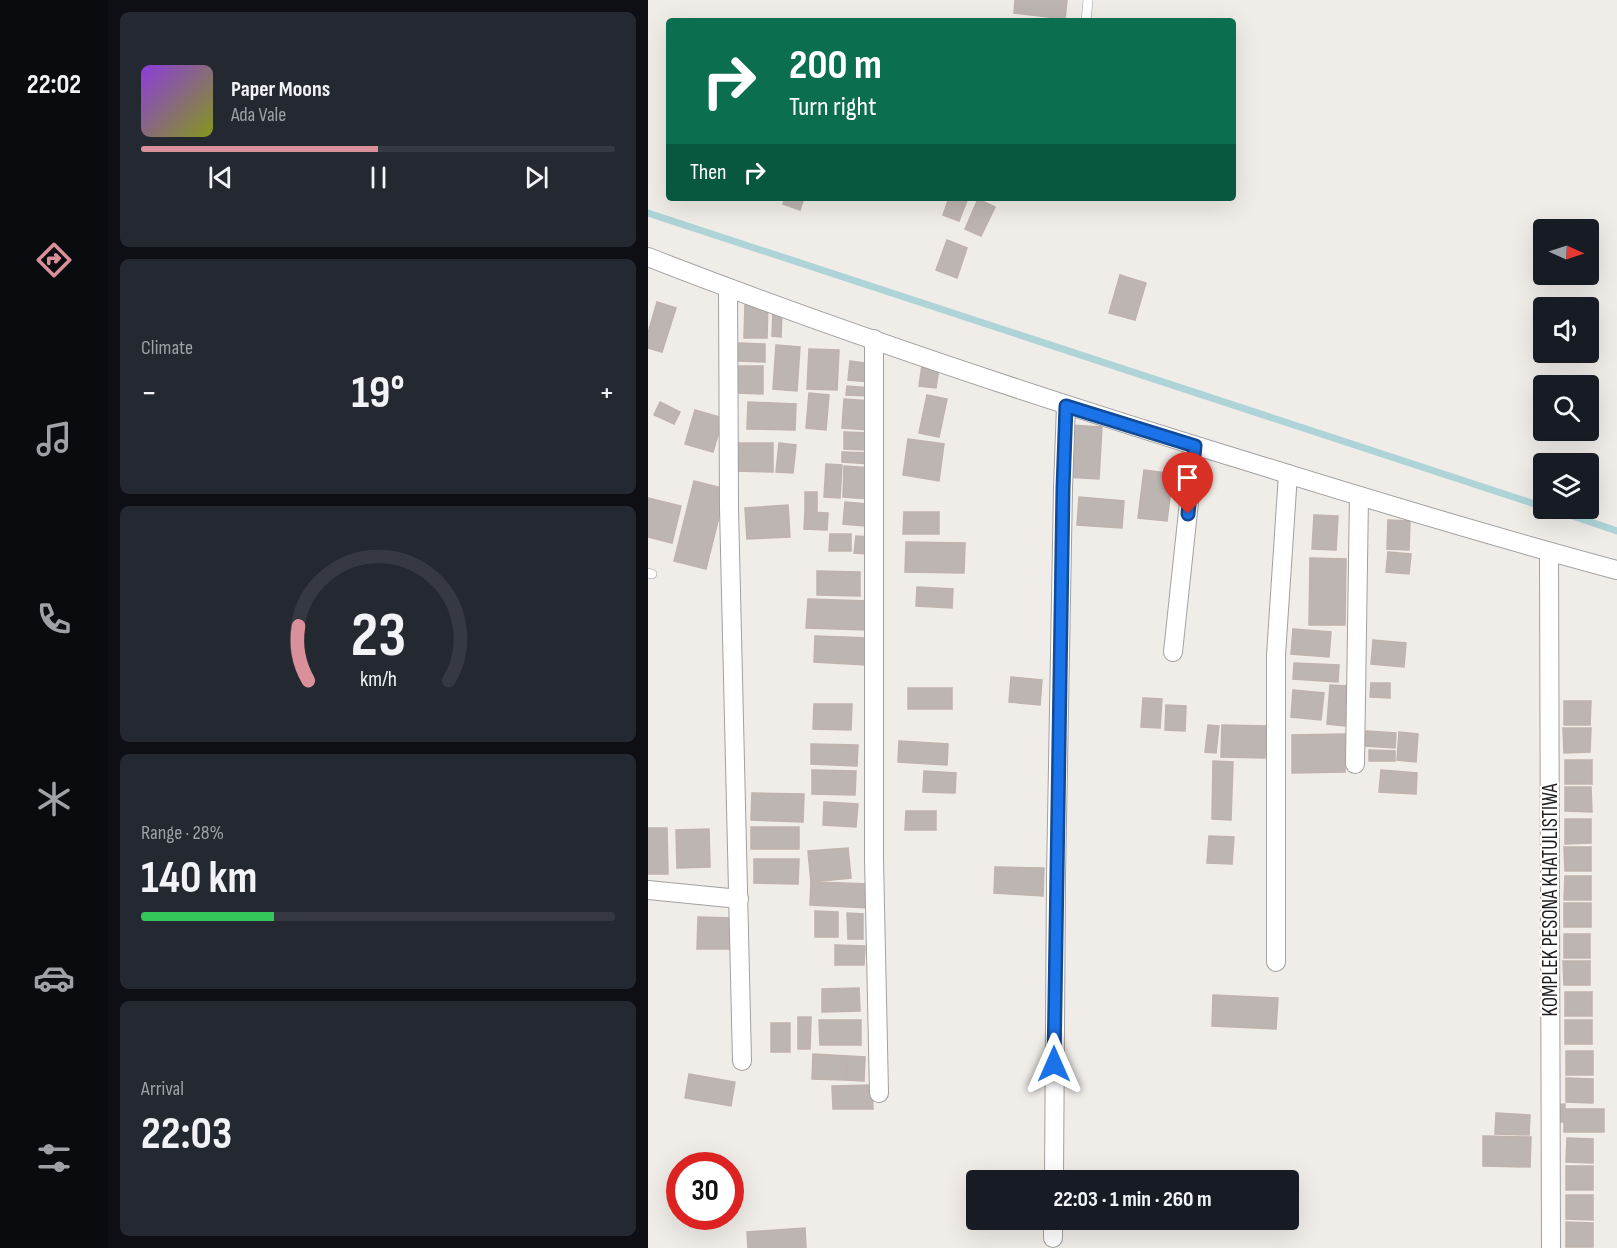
<!DOCTYPE html>
<meta charset="utf-8">
<style>
body{margin:0;font-family:"Sofia Sans Condensed",sans-serif;background:#242831;color:#f1f3f6;height:100vh;display:flex;flex-direction:column;font-size:22px;white-space:nowrap}
*{box-sizing:border-box;margin:0}
p{font-size:20px;color:#9ea1a6}
.icon{flex:none;width:33px;height:33px;fill:none;stroke:currentColor;stroke-width:2;stroke-linecap:round;stroke-linejoin:round}
.map{position:relative;flex:1;overflow:hidden}
.side{display:flex;flex-direction:column;gap:12px;padding:12px;background:#0d0f14;width:540px}
.side>*{flex:none}
.top-card{position:absolute;left:18px;top:18px;width:570px;height:183px;border-radius:6px;box-shadow:0 6px 24px #0002;background:#0b6e4f;color:#fff;overflow:hidden}
.needle{width:39px;rotate:93deg}
.fabs{position:absolute;left:885px;top:219px;display:grid;gap:12px}
.fabs a{display:grid;place-items:center;width:66px;height:66px;border-radius:6px;background:#171b24;box-shadow:0 6px 24px #0002;font-size:30px}
.speed{position:absolute;left:18px;top:1152px;display:flex;gap:12px;font-size:30px;font-weight:700;text-align:center}
.speed>*{display:grid;place-content:center;width:78px;height:78px;border-radius:50%;background:#171b24;box-shadow:0 6px 24px #0002;line-height:1}
.speed .limit{border:9px solid #d22;background:#fff;color:#111}
.pin{position:absolute;display:grid;place-items:center;width:51px;height:51px;color:#fff;margin:-62px -26px;border-radius:50% 50% 50% 0;rotate:-45deg;box-shadow:0 0 6px #0007}
.pin .icon{rotate:45deg}
.me{position:absolute;width:66px;margin:-33px;rotate:0deg;stroke-linejoin:round;filter:drop-shadow(0 0 4px #0008)}
.turn{display:flex;align-items:center;gap:21px;height:126px;padding:0 24px;font-size:27px}
.turn .icon{width:78px;height:78px;stroke-width:2.5}
.turn b{display:block;font-size:42px;line-height:51px}
.then{display:flex;align-items:center;height:57px;padding:0 24px;background:#0003;gap:12px;font-size:22px}
.big{font-size:45px;font-weight:700;line-height:1.1}
.side .tile{flex:1;display:flex;flex-direction:column;justify-content:center;gap:9px;min-width:0;padding:0 21px;border-radius:9px;background:#242831}
.side .dial{align-items:center;gap:0}
.dial svg{height:156px;overflow:visible;fill:none;stroke:#363941;stroke-width:7;stroke-linecap:round;text-anchor:middle}
.dial text{fill:#f1f3f6;stroke:none}
.song{display:flex;align-items:center;gap:18px}
.cover{width:72px;height:72px;border-radius:9px;background:linear-gradient(135deg,hsl(270 70% 55%),hsl(70 70% 35%))}
.played{height:6px;border-radius:3px;background:linear-gradient(90deg,#d9909a 50%,#363941 50%)}
.keys{display:flex;justify-content:space-around;direction:ltr}
.heat{display:flex;justify-content:space-between;align-items:center;font-size:33px;direction:ltr}
.charge{height:9px;border-radius:4px;background:linear-gradient(90deg,#34c759 28%,#363941 0)}
.trip{position:absolute;left:318px;top:1170px;width:333px;height:60px;border-radius:6px;background:#171b24;box-shadow:0 6px 24px #0002;font-weight:700;line-height:60px;text-align:center}
main{display:flex;flex:1;min-height:0}
.menu{display:flex;flex-direction:column;width:108px;justify-content:space-around;align-items:center;background:#090b0e;color:#9ea1a6}
.menu .icon{width:42px;height:42px}
.menu .active{color:#d9909a}
.menu b{font-size:27px;color:#f1f3f6}
.map>svg:first-child{display:block}
</style>
<main>
<nav class="menu">
<b>22:02</b>
<svg class="icon active" aria-label="directions" viewBox="0 0 24 24"><path d="M12 3l9 9-9 9-9-9zM9 14v-3h6M13 9l2 2-2 2"/></svg>
<svg class="icon" aria-label="music" viewBox="0 0 24 24"><path d="M9 18V5l10-2v13"/><circle cx="6" cy="18" r="3"/><circle cx="16" cy="16" r="3"/></svg>
<svg class="icon" aria-label="phone" viewBox="0 0 24 24"><path d="M5 4h4l2 5-3 2q2 4 5 5l2-3 5 2v4C11 20 4 13 5 4z"/></svg>
<svg class="icon" aria-label="climate" viewBox="0 0 24 24"><path d="M12 3v18M4 7l16 10M4 17L20 7"/></svg>
<svg class="icon" aria-label="car" viewBox="0 0 24 24"><path d="M5 17H2v-5l4-1 3-4h7l3 4 3 1v5h-3M9 17h6M6 11h13"/><circle cx="7" cy="17" r="2"/><circle cx="17" cy="17" r="2"/></svg>
<svg class="icon" aria-label="filters" viewBox="0 0 24 24"><path d="M4 7h16M4 17h16"/><circle cx="9" cy="7" r="2"/><circle cx="15" cy="17" r="2"/></svg>
</nav>
<section class="side">
<div class="tile">
<div class="song"><i class="cover"></i><div><b>Paper Moons</b><p>Ada Vale</p></div></div>
<div class="played"></div>
<div class="keys"><svg class="icon" aria-label="previous" viewBox="0 0 24 24"><path d="M18 5L8 12l10 7zM5 5v14"/></svg><svg class="icon" aria-label="pause" viewBox="0 0 24 24"><path d="M8 5v14M16 5v14"/></svg><svg class="icon" aria-label="next" viewBox="0 0 24 24"><path d="M6 5l10 7-10 7zM19 5v14"/></svg></div>
</div>
<div class="tile"><p>Climate</p>
<div class="heat"><a>−</a><b class="big">19°</b><a>+</a></div>
</div>
<div class="tile dial"><svg viewBox="0 0 100 80">
<path d="M14 69A42 42 0 1 1 86 69"/>
<path d="M14 69A42 42 0 0 1 9 41" stroke="#d9909a"/>
<text x="50" y="56" font-size="32" font-weight="700">23</text>
<text x="50" y="72" font-size="11">km/h</text>
</svg></div>
<div class="tile"><p>Range · 28%</p><b class="big">140 km</b><div class="charge"></div></div>
<div class="tile"><p>Arrival</p><b class="big">22:03</b></div>
</section>
<div class="map">
<svg width="969" height="1248" viewBox="0 0 969 1248">
<rect width="100%" height="100%" fill="#f0ece8"/>
<g fill="none" stroke-linecap="round" stroke-linejoin="round">
<g stroke="#aed4d8" stroke-width="7">
<path d="M 0,213 L 896,507"/>
<path d="M 901,508 L 969,531"/>
</g>
</g>
<g fill="#bdb5b1" stroke="#c0b2ac" stroke-width="1.5">
<path d="M 367,0 L 419,0 L 417,19 L 366,13 Z"/>
<path d="M 137,198 L 156,198 L 152,210 L 135,204 Z"/>
<path d="M 301,198 L 320,198 L 311,221 L 295,215 Z"/>
<path d="M 330,199 L 347,207 L 333,236 L 317,229 Z"/>
<path d="M 299,240 L 319,248 L 309,278 L 288,270 Z"/>
<path d="M 472,275 L 498,283 L 487,320 L 461,313 Z"/>
<path d="M 9,302 L 28,308 L 14,352 L 0,348 L 0,333 Z"/>
<path d="M 97,304 L 120,304 L 119,338 L 96,338 Z"/>
<path d="M 125,310 L 134,310 L 133,337 L 124,336 Z"/>
<path d="M 91,343 L 117,344 L 117,362 L 90,361 Z"/>
<path d="M 128,345 L 152,347 L 149,391 L 125,389 Z"/>
<path d="M 161,349 L 191,350 L 189,390 L 159,389 Z"/>
<path d="M 202,361 L 224,364 L 222,382 L 200,380 Z"/>
<path d="M 274,365 L 291,368 L 288,388 L 271,386 Z"/>
<path d="M 89,366 L 115,366 L 115,394 L 88,393 Z"/>
<path d="M 199,386 L 222,388 L 222,396 L 198,395 Z"/>
<path d="M 161,393 L 181,395 L 178,430 L 158,428 Z"/>
<path d="M 279,395 L 299,399 L 291,437 L 271,433 Z"/>
<path d="M 196,399 L 223,401 L 221,430 L 194,428 Z"/>
<path d="M 12,402 L 32,412 L 26,424 L 6,415 Z"/>
<path d="M 100,402 L 148,404 L 147,430 L 99,429 Z"/>
<path d="M 47,410 L 75,418 L 65,452 L 37,444 Z"/>
<path d="M 421,425 L 454,427 L 451,479 L 418,477 Z"/>
<path d="M 196,432 L 222,433 L 221,450 L 196,449 Z"/>
<path d="M 260,439 L 296,444 L 291,481 L 255,475 Z"/>
<path d="M 87,443 L 125,443 L 125,472 L 86,471 Z"/>
<path d="M 131,443 L 148,445 L 145,473 L 128,472 Z"/>
<path d="M 194,452 L 224,453 L 223,464 L 194,462 Z"/>
<path d="M 178,464 L 194,465 L 192,498 L 176,497 Z"/>
<path d="M 196,466 L 223,468 L 222,499 L 195,497 Z"/>
<path d="M 496,470 L 525,474 L 519,521 L 490,518 Z"/>
<path d="M 46,481 L 78,489 L 58,569 L 26,561 Z"/>
<rect x="157" y="492" width="12" height="20"/>
<path d="M 431,497 L 476,501 L 474,528 L 429,525 Z"/>
<path d="M 0,498 L 33,506 L 24,543 L 0,537 Z"/>
<path d="M 197,502 L 219,504 L 217,526 L 195,524 Z"/>
<path d="M 140,505 L 142,537 L 99,539 L 97,508 Z"/>
<path d="M 157,512 L 180,513 L 179,530 L 156,529 Z"/>
<path d="M 256,512 L 291,512 L 291,534 L 255,534 Z"/>
<path d="M 666,515 L 690,516 L 688,550 L 664,549 Z"/>
<path d="M 740,520 L 762,521 L 761,550 L 739,549 Z"/>
<path d="M 182,534 L 203,534 L 203,551 L 181,551 Z"/>
<path d="M 208,536 L 222,537 L 220,554 L 206,553 Z"/>
<path d="M 258,542 L 317,543 L 316,573 L 257,572 Z"/>
<path d="M 740,552 L 763,554 L 761,574 L 738,572 Z"/>
<path d="M 662,558 L 698,559 L 697,625 L 661,625 Z"/>
<path d="M 169,571 L 212,572 L 212,596 L 169,595 Z"/>
<path d="M 269,587 L 305,589 L 304,608 L 268,606 Z"/>
<path d="M 160,599 L 221,601 L 220,630 L 158,628 Z"/>
<path d="M 645,629 L 683,632 L 681,657 L 643,654 Z"/>
<path d="M 167,636 L 220,638 L 218,665 L 166,662 Z"/>
<path d="M 725,640 L 758,643 L 756,667 L 723,664 Z"/>
<path d="M 646,663 L 691,665 L 690,682 L 645,679 Z"/>
<path d="M 363,677 L 394,680 L 392,705 L 361,702 Z"/>
<path d="M 723,683 L 742,683 L 742,698 L 722,697 Z"/>
<path d="M 682,685 L 699,686 L 697,726 L 679,724 Z"/>
<rect x="260" y="688" width="44" height="21"/>
<path d="M 645,690 L 676,693 L 673,720 L 643,717 Z"/>
<path d="M 495,698 L 514,699 L 512,728 L 493,727 Z"/>
<path d="M 916,701 L 943,701 L 942,725 L 916,725 Z"/>
<path d="M 166,704 L 204,704 L 203,730 L 165,729 Z"/>
<path d="M 518,705 L 538,706 L 537,731 L 517,730 Z"/>
<path d="M 560,725 L 571,726 L 568,753 L 557,752 Z"/>
<path d="M 574,725 L 618,726 L 617,758 L 573,757 Z"/>
<path d="M 915,728 L 943,728 L 942,752 L 916,753 Z"/>
<path d="M 718,731 L 748,733 L 747,748 L 717,746 Z"/>
<path d="M 751,732 L 770,734 L 768,762 L 749,760 Z"/>
<path d="M 697,734 L 697,772 L 644,773 L 644,735 Z"/>
<path d="M 251,741 L 300,744 L 299,765 L 250,762 Z"/>
<path d="M 163,744 L 210,745 L 209,766 L 163,764 Z"/>
<path d="M 721,750 L 747,751 L 747,761 L 721,761 Z"/>
<rect x="917" y="760" width="27" height="24"/>
<path d="M 565,761 L 585,762 L 583,820 L 564,819 Z"/>
<path d="M 164,770 L 208,771 L 207,795 L 164,794 Z"/>
<path d="M 733,770 L 769,773 L 768,794 L 731,792 Z"/>
<path d="M 276,771 L 308,773 L 307,793 L 275,792 Z"/>
<path d="M 917,787 L 943,787 L 944,812 L 917,811 Z"/>
<path d="M 104,793 L 156,794 L 155,822 L 103,820 Z"/>
<path d="M 176,802 L 210,804 L 208,827 L 175,825 Z"/>
<path d="M 258,811 L 288,811 L 288,830 L 257,830 Z"/>
<path d="M 917,819 L 943,819 L 943,843 L 917,844 Z"/>
<rect x="103" y="827" width="48" height="22"/>
<path d="M 0,828 L 19,828 L 20,874 L 0,874 Z"/>
<path d="M 61,829 L 62,867 L 29,868 L 28,830 Z"/>
<path d="M 561,836 L 586,837 L 584,864 L 559,863 Z"/>
<path d="M 916,847 L 943,847 L 943,871 L 917,871 Z"/>
<path d="M 200,848 L 203,878 L 163,882 L 160,851 Z"/>
<path d="M 106,859 L 151,859 L 150,884 L 106,883 Z"/>
<path d="M 347,867 L 396,868 L 395,896 L 346,893 Z"/>
<path d="M 917,876 L 943,876 L 943,900 L 916,900 Z"/>
<path d="M 163,882 L 223,884 L 222,908 L 162,905 Z"/>
<rect x="916" y="903" width="27" height="24"/>
<path d="M 167,911 L 190,912 L 190,937 L 167,937 Z"/>
<path d="M 199,913 L 215,914 L 215,939 L 200,939 Z"/>
<path d="M 50,917 L 84,918 L 83,949 L 49,949 Z"/>
<rect x="916" y="934" width="26" height="24"/>
<path d="M 187,945 L 217,946 L 216,965 L 187,965 Z"/>
<path d="M 915,961 L 942,961 L 942,985 L 916,985 Z"/>
<path d="M 211,988 L 212,1011 L 174,1012 L 174,989 Z"/>
<rect x="917" y="992" width="27" height="24"/>
<path d="M 565,995 L 630,998 L 628,1029 L 564,1026 Z"/>
<path d="M 150,1017 L 163,1017 L 162,1049 L 150,1049 Z"/>
<path d="M 171,1020 L 213,1020 L 213,1045 L 172,1045 Z"/>
<rect x="917" y="1020" width="27" height="24"/>
<rect x="123" y="1023" width="19" height="29"/>
<rect x="918" y="1051" width="27" height="24"/>
<path d="M 165,1054 L 200,1056 L 198,1080 L 164,1079 Z"/>
<path d="M 200,1056 L 217,1057 L 216,1081 L 198,1080 Z"/>
<path d="M 41,1074 L 87,1082 L 83,1106 L 37,1098 Z"/>
<path d="M 918,1078 L 945,1079 L 945,1103 L 918,1102 Z"/>
<path d="M 224,1085 L 225,1109 L 185,1109 L 184,1086 Z"/>
<path d="M 917,1104 L 917,1109 L 956,1109 L 956,1132 L 916,1132 L 916,1122 L 904,1122 L 904,1105 Z"/>
<path d="M 848,1113 L 882,1115 L 881,1135 L 847,1134 Z"/>
<path d="M 835,1136 L 883,1137 L 882,1167 L 835,1166 Z"/>
<path d="M 919,1138 L 945,1139 L 945,1163 L 918,1162 Z"/>
<rect x="918" y="1166" width="27" height="24"/>
<path d="M 918,1195 L 945,1195 L 945,1220 L 918,1219 Z"/>
<path d="M 918,1222 L 945,1223 L 945,1247 L 918,1247 Z"/>
<path d="M 157,1228 L 158,1248 L 100,1248 L 99,1232 Z"/>
</g>
<g fill="none" stroke-linecap="round" stroke-linejoin="round">
<g stroke="#a1a1a1" stroke-width="10">
<g id="service">
<path d="M 438,21 L 440,0"/>
<path d="M 0,573 L 4,574"/>
</g>
</g>
<g stroke="#a1a1a1" stroke-width="20">
<g id="minor">
<path d="M 0,257 C 197,334 398,400 601,462 C 723,500 846,537 969,570"/>
<path d="M 80,288 L 81,508 L 94,1061"/>
<path d="M 226,339 L 226,859 L 231,1093"/>
<path d="M 901,552 L 903,1248"/>
<path d="M 525,652 L 547,446"/>
<path d="M 707,764 L 711,496"/>
<path d="M 0,890 L 91,899"/>
<path d="M 628,962 L 628,655 L 640,474"/>
<path d="M 406,1180 L 408,876 L 415,488 L 418,406"/>
<path d="M 405,1238 L 405,1220"/>
</g>
</g>
<use href="#service" stroke="#fff" stroke-width="9"/>
<use href="#minor" stroke="#fff" stroke-width="18"/>
</g>
<g fill="none" stroke-linecap="round" stroke-linejoin="round">
<g stroke="#114b97" stroke-width="15">
<path id="route" d="M 406,1064 L 415,488 L 418,406 L 547,446 L 540,514"/>
</g>
<use href="#route" stroke="#1a73e8" stroke-width="10"/>
</g>
<g text-anchor="middle" stroke-width="4.5" stroke-linejoin="round" paint-order="stroke">
<g font-size="21" fill="#202020" stroke="#fff">
<text transform="translate(902 900) rotate(-90)" y="7">KOMPLEK PESONA KHATULISTIWA</text>
</g>
</g>
</svg>
<div class="fabs">
<a><svg class="needle" viewBox="-14 -14 28 28"><path d="M0-13l5 13h-10z" fill="#e53935"/><path d="M0 13l5-13h-10z" fill="#9ea1a6"/></svg></a>
<a><svg class="icon" aria-label="sound" viewBox="0 0 24 24"><path d="M4 9h4l5-4v14l-5-4H4zM17 9q2 3 0 6"/></svg></a>
<a><svg class="icon" aria-label="search" viewBox="0 0 24 24"><circle cx="10" cy="10" r="6"/><path d="M15 15l6 6"/></svg></a>
<a><svg class="icon" aria-label="layers" viewBox="0 0 24 24"><path d="M12 4l9 5-9 5-9-5zM3 14l9 5 9-5"/></svg></a>
</div>
<div class="speed"><div class="limit">30</div></div>
<div class="pin" style="left:540px;top:514px;background:#d93025"><svg class="icon" aria-label="arrive" viewBox="0 0 24 24"><path d="M6 21V4h12l-3 4 3 4H6"/></svg></div>
<svg class="me" style="left:406px;top:1064px" viewBox="-20 -20 40 40"><path d="M0-17L14 15 0 8-14 15z" fill="#1a73e8" stroke="#fff" stroke-width="4"/></svg>
<div class="trip">22:03 · 1 min · 260 m</div>
<div class="top-card">
<div class="turn"><svg class="icon" aria-label="right" viewBox="0 0 24 24"><path d="M7 20v-9h11M14 6l5 5-5 5"/></svg><div><b>200 m</b>Turn right</div></div>
<div class="then">Then<svg class="icon" aria-label="right" viewBox="0 0 24 24"><path d="M7 20v-9h11M14 6l5 5-5 5"/></svg></div>
</div>
</div>
</main>
